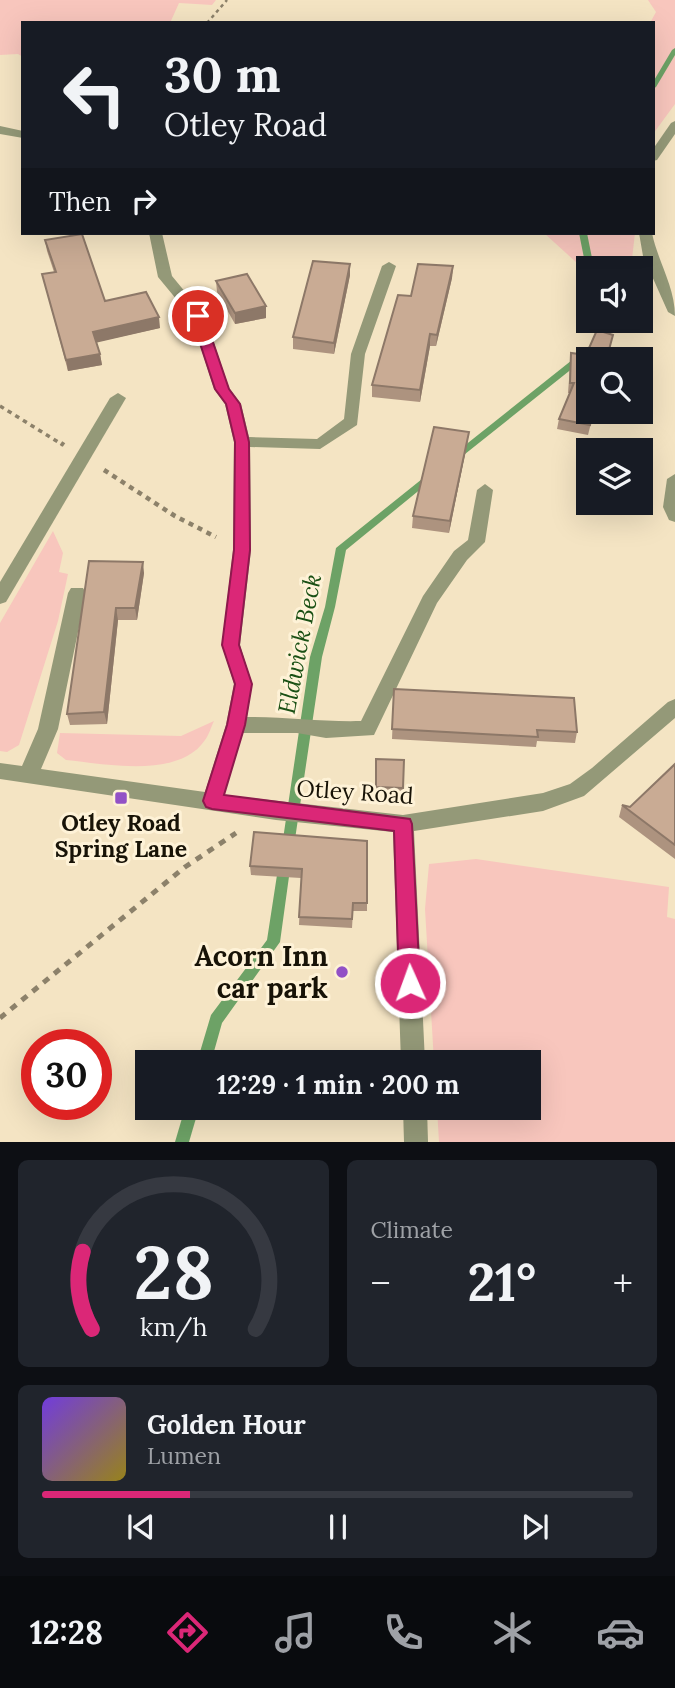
<!DOCTYPE html>
<meta charset="utf-8">
<style>
body{margin:0;font-family:Lora,serif;background:#20242c;color:#f1f3f6;height:100vh;display:flex;flex-direction:column;font-size:26px;white-space:nowrap}
*{box-sizing:border-box;margin:0}
p{font-size:23px;color:#9ea1a6}
.icon{flex:none;width:38px;height:38px;fill:none;stroke:currentColor;stroke-width:2;stroke-linecap:round;stroke-linejoin:round}
.map{position:relative;height:1142px;overflow:hidden}
.drawer{display:flex;flex-direction:column;gap:18px;padding:18px;background:#0d0f14;flex:1}
.drawer>*{flex:none}
.hud{position:absolute;left:21px;top:21px;width:634px;height:214px;border-radius:0px;box-shadow:0 7px 28px #0002;background:#171b24;color:#f1f3f6;overflow:hidden}
.tools{position:absolute;left:576px;top:256px;display:grid;gap:14px}
.tools a{display:grid;place-items:center;width:77px;height:77px;border-radius:0px;background:#171b24;box-shadow:0 7px 28px #0002;font-size:35px}
.speed{position:absolute;left:21px;top:1029px;display:flex;gap:14px;font-size:35px;font-weight:700;text-align:center}
.speed>*{display:grid;place-content:center;width:91px;height:91px;border-radius:50%;background:#171b24;box-shadow:0 7px 28px #0002;line-height:1}
.speed .limit{border:10px solid #d22;background:#fff;color:#111}
.pin{position:absolute;display:grid;place-items:center;width:60px;height:60px;color:#fff;margin:-30px;border:4px solid #fff;border-radius:50%;box-shadow:0 2px 7px #0007}
.me{position:absolute;width:77px;margin:-38px;rotate:358deg;stroke-linejoin:round;filter:drop-shadow(0 0 5px #0008)}
.turn{display:flex;align-items:center;gap:24px;height:147px;padding:0 28px;font-size:32px}
.turn .icon{width:91px;height:91px;stroke-width:2.5}
.turn b{display:block;font-size:49px;line-height:60px}
.then{display:flex;align-items:center;height:66px;padding:0 28px;background:#0003;gap:14px;font-size:26px}
.big{font-size:52px;font-weight:700;line-height:1.1}
.drawer .widget{flex:1;display:flex;flex-direction:column;justify-content:center;gap:10px;min-width:0;padding:0 24px;border-radius:10px;background:#20242c}
.drawer .dial{align-items:center;gap:0}
.dial svg{height:182px;overflow:visible;fill:none;stroke:#363941;stroke-width:7;stroke-linecap:round;text-anchor:middle}
.dial text{fill:#f1f3f6;stroke:none}
.song{display:flex;align-items:center;gap:21px}
.cover{width:84px;height:84px;border-radius:10px;background:linear-gradient(135deg,hsl(260 70% 55%),hsl(50 70% 35%))}
.played{height:7px;border-radius:4px;background:linear-gradient(90deg,#db2777 25%,#363941 25%)}
.keys{display:flex;justify-content:space-around;direction:ltr}
.heat{display:flex;justify-content:space-between;align-items:center;font-size:38px;direction:ltr}
.drawer .tiles{flex:1;display:grid;gap:18px;grid-template-columns:1fr 1fr}
.widget:last-child{grid-column:span 2}
.trip{position:absolute;left:135px;top:1050px;width:406px;height:70px;border-radius:0px;background:#171b24;box-shadow:0 7px 28px #0002;font-weight:700;line-height:70px;text-align:center}
.tabs{display:flex;height:112px;justify-content:space-around;align-items:center;background:#090b0e;color:#9ea1a6}
.tabs .icon{width:49px;height:49px}
.tabs .selected{color:#db2777}
.tabs b{font-size:32px;color:#f1f3f6}
.map>svg:first-child{display:block}
</style>
<div class="map">
<svg width="675" height="1142" viewBox="0 0 675 1142">
<rect width="100%" height="100%" fill="#f4e4c3"/>
<g fill="#f8c6bd">
<path d="M 0,0 L 216,0 L 212,5 L 179,3 L 170,23 L 23,23 L 23,57 L 18,54 L 0,55 Z"/>
<path d="M 648,0 L 675,0 L 675,104 L 653,134 L 653,23 L 650,23 L 656,12 Z"/>
<path d="M 544,233 L 635,233 L 631,268 L 588,268 L 588,273 Z"/>
<path d="M 53,531 L 63,553 L 59,572 L 68,574 L 58,621 L 19,745 L 7,752 L 0,751 L 0,623 Z"/>
<path d="M 214,721 C 211,727 209,735 205,740 C 179,779 105,764 66,760 L 57,753 L 60,733 L 181,736 Z"/>
<path d="M 476,859 L 669,887 L 667,917 L 675,919 L 675,1142 L 439,1142 L 437,1108 L 528,1108 L 528,1062 L 434,1062 L 425,909 L 429,864 Z"/>
</g>
<g fill="none" stroke-linecap="round" stroke-linejoin="round">
<g fill="#6da266" fill-rule="evenodd">
<path d="M 675,48 L 675,55 L 656,87 L 653,89 L 653,82 L 672,50 Z"/>
<path d="M 579,233 L 587,233 L 594,268 L 588,268 L 588,270 L 586,268 Z"/>
<path d="M 597,320 L 605,320 L 609,338 L 608,340 L 460,458 L 454,458 L 452,456 L 454,454 L 601,337 Z"/>
<path d="M 430,474 L 435,477 L 433,479 L 346,550 L 335,607 L 322,657 L 294,846 L 292,850 L 288,851 L 284,850 L 282,846 L 310,657 L 325,607 L 336,548 L 427,475 Z"/>
<path d="M 285,856 L 290,858 L 291,862 L 280,942 L 222,1023 L 211,1062 L 197,1062 L 211,1015 L 267,940 L 279,862 L 280,858 Z"/>
<path d="M 185,1108 L 199,1108 L 189,1142 L 175,1142 Z"/>
</g>
<path stroke="#8c816a" stroke-width="2.5" stroke-dasharray="3.5 3.5" stroke-linecap="butt" d="M 207,23 L 227,0"/>
<path stroke="#8c816a" stroke-width="3.5" stroke-dasharray="4.5 4.5" stroke-linecap="butt" d="M 0,406 L 63,445"/>
<g stroke="#8c816a" stroke-width="4.5" stroke-dasharray="5 5" stroke-linecap="butt">
<path d="M 61,443 L 64,445"/>
<path d="M 104,470 L 175,516 L 216,537"/>
</g>
<path stroke="#8c816a" stroke-width="5" stroke-dasharray="7 7" stroke-linecap="butt" d="M 0,1018 L 185,867 L 236,833"/>
<g fill="#949978" fill-rule="evenodd">
<path d="M 675,121 L 675,134 L 657,160 L 653,161 L 653,149 L 671,123 Z"/>
<path d="M 0,126 L 23,131 L 23,138 L 0,134 Z"/>
<path d="M 149,233 L 162,233 L 172,276 L 205,316 L 229,388 L 241,404 L 249,437 L 317,439 L 344,419 L 351,354 L 382,266 L 389,262 L 396,266 L 365,354 L 357,425 L 320,449 L 250,447 L 251,550 L 240,645 L 252,684 L 247,717 C 285,717 323,722 361,721 L 423,596 L 454,551 L 468,540 L 477,490 L 485,484 L 493,490 L 485,542 L 467,560 L 437,603 L 374,735 L 326,738 L 297,733 L 243,733 L 224,795 L 403,815 L 543,793 L 570,784 L 592,768 L 668,702 L 675,699 L 675,718 L 584,796 L 543,811 L 414,831 L 425,1062 L 401,1062 L 393,832 L 276,820 L 0,779 L 0,763 L 22,766 L 38,729 L 68,593 L 71,588 L 83,588 L 86,593 L 58,729 L 41,769 L 205,792 L 226,725 L 234,684 L 222,645 L 233,550 L 234,442 L 225,404 L 214,389 L 191,317 L 158,277 Z"/>
<path d="M 639,233 L 652,233 C 658,262 675,287 675,316 L 668,312 L 643,256 Z"/>
<path d="M 118,393 L 126,398 L 6,602 L 0,604 L 0,582 L 110,398 Z"/>
<path d="M 675,474 L 675,522 L 669,520 L 663,507 L 667,479 Z"/>
<path d="M 403,1108 L 427,1108 L 428,1142 L 404,1142 Z"/>
</g>
</g>
<g fill="#ad937f">
<path d="M 45,240 L 105,301 L 160,328 L 96,342 L 100,354 L 102,365 L 68,371 L 42,274 L 54,272 L 47,251 Z"/>
<path d="M 350,264 L 350,275 L 334,354 L 293,349 L 293,337 Z"/>
<path d="M 453,266 L 452,278 L 436,346 L 430,346 L 420,402 L 372,397 L 372,385 L 411,296 Z"/>
<path d="M 216,281 L 266,306 L 266,318 L 235,324 L 217,292 Z"/>
<path d="M 611,346 L 588,359 L 588,411 L 594,411 L 588,435 L 557,429 L 559,419 L 570,393 L 568,393 L 571,353 L 586,355 Z"/>
<path d="M 469,432 L 467,444 L 449,533 L 412,528 L 413,516 Z"/>
<path d="M 89,561 L 144,573 L 137,620 L 118,620 L 107,724 L 70,725 L 67,714 Z"/>
<path d="M 394,689 L 577,732 L 575,743 L 537,741 L 536,747 L 392,739 Z"/>
<path d="M 376,759 L 404,760 L 403,794 L 375,793 Z"/>
<path d="M 675,764 L 675,859 L 619,817 L 622,805 L 630,807 Z"/>
<path d="M 367,841 L 367,911 L 353,911 L 352,928 L 299,925 L 301,878 L 251,875 L 250,866 Z"/>
</g>
<g fill="#8d7868">
<path d="M 350,264 L 350,275 L 334,354 L 334,343 Z"/>
<path d="M 453,266 L 452,278 L 436,346 L 437,335 Z"/>
<path d="M 266,306 L 266,318 L 235,324 L 235,313 Z"/>
<path d="M 159,317 L 160,328 L 95,343 L 93,332 Z"/>
<path d="M 430,334 L 430,346 L 420,402 L 420,390 Z"/>
<path d="M 100,354 L 102,365 L 68,371 L 66,360 Z"/>
<path d="M 469,432 L 467,444 L 449,533 L 450,521 Z"/>
<path d="M 143,562 L 144,573 L 137,620 L 135,608 Z"/>
<path d="M 116,608 L 118,620 L 107,724 L 104,712 Z"/>
</g>
<g fill="#c9ab94" stroke="#8d7868" stroke-width="2">
<path d="M 82,234 L 105,301 L 146,292 L 159,317 L 93,332 L 100,354 L 66,360 L 42,274 L 56,272 L 45,240 Z"/>
<path d="M 313,261 L 350,264 L 334,343 L 293,337 Z"/>
<path d="M 418,264 L 453,266 L 437,335 L 430,334 L 420,390 L 372,385 L 398,295 L 411,296 Z"/>
<path d="M 247,274 L 266,306 L 235,313 L 216,281 Z"/>
<path d="M 597,330 L 613,335 L 607,357 L 623,359 L 588,359 L 588,411 L 593,411 L 590,425 L 559,419 L 574,383 L 570,383 L 571,353 L 586,355 Z"/>
<path d="M 434,427 L 469,432 L 450,521 L 413,516 Z"/>
<path d="M 89,561 L 143,562 L 135,608 L 116,608 L 104,712 L 67,714 Z"/>
<path d="M 394,689 L 574,698 L 577,732 L 537,730 L 538,737 L 392,729 Z"/>
<path d="M 376,759 L 404,760 L 403,788 L 376,787 Z"/>
<path d="M 675,764 L 675,845 L 622,805 L 630,807 Z"/>
<path d="M 254,832 L 367,841 L 367,903 L 353,903 L 352,919 L 299,917 L 302,869 L 250,866 Z"/>
</g>
<path fill="#db2777" stroke="#8e194d" stroke-width="2" d="M 198,312 L 204,316 L 229,389 L 240,404 L 249,442 L 250,550 L 239,645 L 252,684 L 245,725 L 224,795 L 410,819 L 412,824 L 420,983 L 417,990 L 410,993 L 402,990 L 399,983 L 394,831 L 212,809 L 206,807 L 203,801 L 227,725 L 235,684 L 222,645 L 234,550 L 235,442 L 226,404 L 215,389 L 191,316 Z"/>
<g fill="#9251c6" stroke="#fef2d7" stroke-width="2.5">
<rect x="114" y="791" width="14" height="14" rx="3.5"/>
<circle cx="342" cy="972" r="7"/>
</g>
<g text-anchor="middle" stroke-width="6" stroke-linejoin="round" paint-order="stroke">
<g font-size="23" fill="#181307" stroke="#fef2d7">
<text transform="translate(355 792) rotate(4)" y="8">Otley Road</text>
</g>
<g font-size="23" font-weight="bold" fill="#181307" stroke="#fef2d7">
<text x="121" y="831">Otley Road<tspan x="121" dy="26">Spring Lane</tspan></text>
</g>
<g font-size="24" font-style="italic" fill="#1a5014" stroke="#fef2d7">
<text transform="translate(300 644) rotate(-79)" y="8">Eldwick Beck</text>
</g>
<g font-size="28" font-weight="bold" fill="#181307" stroke="#fef2d7" text-anchor="end">
<text x="328" y="966">Acorn Inn<tspan x="328" dy="32">car park</tspan></text>
</g>
</g>
</svg>
<div class="tools">
<a><svg class="icon" aria-label="sound" viewBox="0 0 24 24"><path d="M4 9h4l5-4v14l-5-4H4zM17 9q2 3 0 6"/></svg></a>
<a><svg class="icon" aria-label="search" viewBox="0 0 24 24"><circle cx="10" cy="10" r="6"/><path d="M15 15l6 6"/></svg></a>
<a><svg class="icon" aria-label="layers" viewBox="0 0 24 24"><path d="M12 4l9 5-9 5-9-5zM3 14l9 5 9-5"/></svg></a>
</div>
<div class="speed"><div class="limit">30</div></div>
<div class="pin" style="left:198px;top:316px;background:#d93025"><svg class="icon" aria-label="arrive" viewBox="0 0 24 24"><path d="M6 21V4h12l-3 4 3 4H6"/></svg></div>
<svg class="me" style="left:410px;top:983px" viewBox="-20 -20 40 40"><circle r="17" fill="#db2777" stroke="#fff" stroke-width="3"/><path d="M0-11L8 9 0 5-8 9z" fill="#fff"/></svg>
<div class="trip">12:29 · 1 min · 200 m</div>
<div class="hud">
<div class="turn"><svg class="icon" aria-label="left" viewBox="0 0 24 24"><path d="M17 20v-9H6M10 6l-5 5 5 5"/></svg><div><b>30 m</b>Otley Road</div></div>
<div class="then">Then<svg class="icon" aria-label="right" viewBox="0 0 24 24"><path d="M7 20v-9h11M14 6l5 5-5 5"/></svg></div>
</div>
</div>
<section class="drawer">
<div class="tiles">
<div class="widget dial"><svg viewBox="0 0 100 80">
<path d="M14 69A42 42 0 1 1 86 69"/>
<path d="M14 69A42 42 0 0 1 10 35" stroke="#db2777"/>
<text x="50" y="56" font-size="32" font-weight="700">28</text>
<text x="50" y="72" font-size="11">km/h</text>
</svg></div>
<div class="widget"><p>Climate</p>
<div class="heat"><a>−</a><b class="big">21°</b><a>+</a></div>
</div>
<div class="widget">
<div class="song"><i class="cover"></i><div><b>Golden Hour</b><p>Lumen</p></div></div>
<div class="played"></div>
<div class="keys"><svg class="icon" aria-label="previous" viewBox="0 0 24 24"><path d="M18 5L8 12l10 7zM5 5v14"/></svg><svg class="icon" aria-label="pause" viewBox="0 0 24 24"><path d="M8 5v14M16 5v14"/></svg><svg class="icon" aria-label="next" viewBox="0 0 24 24"><path d="M6 5l10 7-10 7zM19 5v14"/></svg></div>
</div>
</div>
</section>
<nav class="tabs">
<b>12:28</b>
<svg class="icon selected" aria-label="directions" viewBox="0 0 24 24"><path d="M12 3l9 9-9 9-9-9zM9 14v-3h6M13 9l2 2-2 2"/></svg>
<svg class="icon" aria-label="music" viewBox="0 0 24 24"><path d="M9 18V5l10-2v13"/><circle cx="6" cy="18" r="3"/><circle cx="16" cy="16" r="3"/></svg>
<svg class="icon" aria-label="phone" viewBox="0 0 24 24"><path d="M5 4h4l2 5-3 2q2 4 5 5l2-3 5 2v4C11 20 4 13 5 4z"/></svg>
<svg class="icon" aria-label="climate" viewBox="0 0 24 24"><path d="M12 3v18M4 7l16 10M4 17L20 7"/></svg>
<svg class="icon" aria-label="car" viewBox="0 0 24 24"><path d="M5 17H2v-5l4-1 3-4h7l3 4 3 1v5h-3M9 17h6M6 11h13"/><circle cx="7" cy="17" r="2"/><circle cx="17" cy="17" r="2"/></svg>
</nav>
